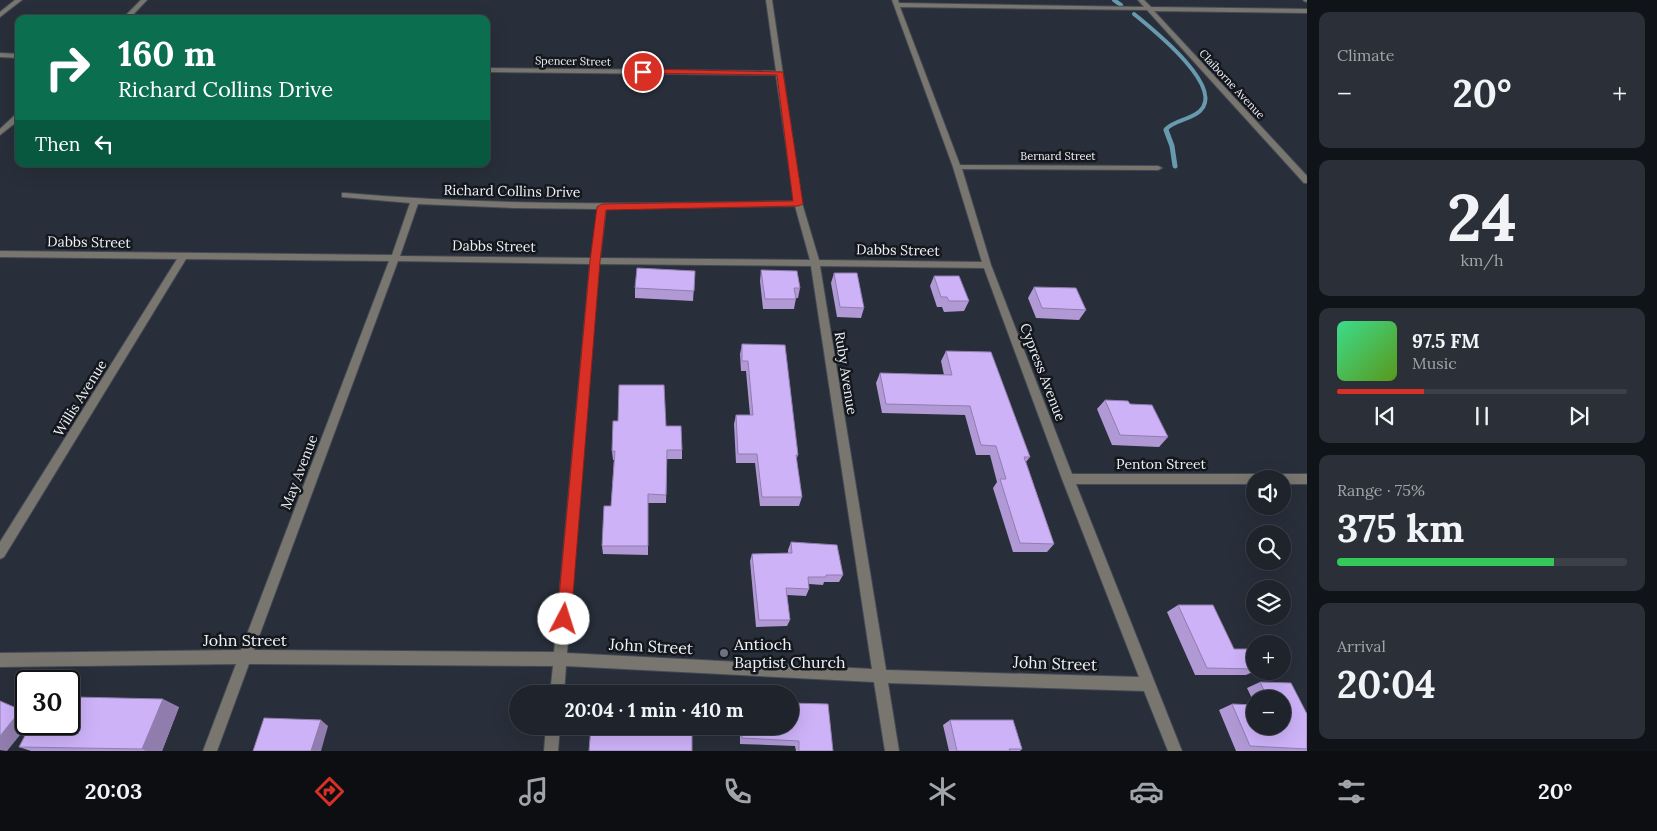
<!DOCTYPE html>
<meta charset="utf-8">
<style>
body{margin:0;font-family:Lora,serif;background:#2b2f38;color:#f1f3f6;height:100vh;display:flex;flex-direction:column;font-size:19px;white-space:nowrap}
*{box-sizing:border-box;margin:0}
p{font-size:16px;color:#a1a4a9}
.icon{flex:none;width:28px;height:28px;fill:none;stroke:currentColor;stroke-width:2;stroke-linecap:round;stroke-linejoin:round}
.map{position:relative;flex:1;overflow:hidden}
.side{display:flex;flex-direction:column;gap:12px;padding:12px;background:#101318;width:350px}
.side>*{flex:none}
.banner{position:absolute;left:15px;top:15px;width:475px;height:152px;border-radius:10px;box-shadow:0 5px 20px #0002,0 0 0 1px #3c4048;background:#0b6e4f;color:#fff;overflow:hidden}
.buttons{position:absolute;left:1246px;top:470px;display:grid;gap:10px}
.buttons a{display:grid;place-items:center;width:45px;height:45px;border-radius:50%;background:#1e232c;box-shadow:0 5px 20px #0002,0 0 0 1px #3c4048;font-size:25px}
.speed{position:absolute;left:15px;top:670px;display:flex;gap:10px;font-size:25px;font-weight:700;text-align:center}
.speed>*{display:grid;place-content:center;width:65px;height:65px;border-radius:50%;background:#1e232c;box-shadow:0 5px 20px #0002,0 0 0 1px #3c4048;line-height:1}
.speed .limit{border:2px solid #111;border-radius:8px;background:#fff;color:#111}
.pin{position:absolute;display:grid;place-items:center;width:42px;height:42px;color:#fff;margin:-21px;border:2px solid #fff;border-radius:50%;box-shadow:0 1px 5px #0007}
.me{position:absolute;width:55px;margin:-28px;rotate:5deg;stroke-linejoin:round;filter:drop-shadow(0 0 4px #0008)}
.turn{display:flex;align-items:center;gap:18px;height:105px;padding:0 20px;font-size:22px}
.turn .icon{width:65px;height:65px;stroke-width:2.5}
.turn b{display:block;font-size:35px;line-height:42px}
.then{display:flex;align-items:center;height:48px;padding:0 20px;background:#0003;gap:10px;font-size:19px}
.big{font-size:38px;font-weight:700;line-height:1.1}
.side .tile{flex:1;display:flex;flex-direction:column;justify-content:center;gap:8px;min-width:0;padding:0 18px;border-radius:10px;background:#2b2f38}
.side .dial{align-items:center;gap:0}
.dial b{font-size:65px;line-height:1}
.song{display:flex;align-items:center;gap:15px}
.cover{width:60px;height:60px;border-radius:8px;background:linear-gradient(135deg,hsl(150 70% 55%),hsl(90 70% 35%))}
.played{height:5px;border-radius:2px;background:linear-gradient(90deg,#d93025 30%,#3c4048 30%)}
.keys{display:flex;justify-content:space-around;direction:ltr}
.heat{display:flex;justify-content:space-between;align-items:center;font-size:28px;direction:ltr}
.charge{height:8px;border-radius:4px;background:linear-gradient(90deg,#34c759 75%,#3c4048 0)}
.trip{position:absolute;left:509px;top:685px;width:290px;height:50px;border-radius:25px;background:#1e232c;box-shadow:0 5px 20px #0002,0 0 0 1px #3c4048;font-weight:700;line-height:50px;text-align:center}
.tab-bar{display:flex;height:80px;justify-content:space-around;align-items:center;background:#0c0e12;color:#a1a4a9}
.tab-bar .icon{width:35px;height:35px}
.tab-bar .active{color:#d93025}
.tab-bar b{font-size:22px;color:#f1f3f6}
main{display:flex;flex:1;min-height:0}
.map>svg:first-child{display:block}
</style>
<main>
<div class="map">
<svg width="1307" height="751" viewBox="0 0 1307 751">
<rect width="100%" height="100%" fill="#282f3a"/>
<g fill="none" stroke-linecap="round" stroke-linejoin="round">
<g stroke="#679aae" stroke-width="4">
<path d="M 1114,0 L 1121,5"/>
<path d="M 1134,14 C 1151,28 1226,87 1200,111 C 1190,120 1175,120 1166,129 L 1167,131"/>
</g>
<path stroke="#679aae" stroke-width="5" d="M 1166,130 L 1172,146 L 1175,166"/>
<g stroke="#444a55" stroke-width="2">
<g id="minor">
<path d="M 15,0 L 22,0 L 0,17 L 0,12 Z"/>
<path d="M 141,0 L 147,0 L 129,19 L 122,19 Z"/>
<path d="M 766,0 L 772,0 L 802,203 L 819,260 L 982,262 L 953,167 L 892,0 L 898,0 L 899,3 L 1144,7 L 1138,0 L 1144,0 L 1151,7 L 1307,9 L 1307,13 L 1154,11 L 1307,176 L 1307,183 L 1304,183 L 1147,10 L 900,7 L 960,165 L 1158,166 L 1162,168 L 1158,170 L 962,169 L 991,265 L 1072,474 L 1255,474 L 1259,476 L 1260,479 L 1255,479 L 1255,484 L 1076,484 L 1182,751 L 1168,751 L 1144,691 L 888,683 L 899,751 L 885,751 L 874,682 L 566,666 L 564,694 L 550,694 L 553,666 L 249,664 L 217,751 L 203,751 L 236,664 L 0,667 L 0,653 L 241,650 L 389,261 L 186,259 L 4,557 L 0,559 L 0,542 L 177,259 L 0,257 L 0,251 L 392,255 L 410,203 L 342,197 L 342,193 L 345,193 C 495,206 644,204 794,201 L 776,75 L 486,72 L 486,68 L 776,71 ZM 418,204 L 514,208 L 598,209 L 591,258 L 400,256 ZM 795,206 L 810,260 L 600,258 L 606,209 ZM 398,261 L 590,264 L 554,652 L 254,650 ZM 599,264 L 811,266 L 872,669 L 567,653 ZM 820,266 L 984,268 L 1062,479 L 1139,677 L 886,670 Z"/>
<path d="M 1303,0 L 1307,0 L 1307,2 L 1304,1 Z"/>
<path d="M 0,53 L 19,54 L 19,58 L 0,57 Z"/>
<path d="M 16,114 L 19,114 L 19,120 L 0,135 L 0,129 Z"/>
<path d="M 1282,474 L 1307,474 L 1307,484 L 1282,484 L 1282,479 L 1277,479 L 1278,476 Z"/>
<path d="M 546,726 L 560,726 L 558,751 L 544,751 Z"/>
</g>
</g>
<use href="#minor" fill="#78766f" fill-rule="evenodd"/>
</g>
<g fill="#b099d5" fill-rule="evenodd">
<path d="M 761,270 L 800,288 L 798,298 L 796,298 L 794,309 L 763,309 L 760,281 Z"/>
<path d="M 695,271 L 693,301 L 635,298 L 635,288 Z"/>
<path d="M 834,273 L 864,308 L 861,318 L 837,317 L 831,283 Z"/>
<path d="M 934,276 L 969,301 L 964,311 L 944,312 L 942,307 L 937,307 L 930,286 Z"/>
<path d="M 1034,287 L 1086,310 L 1079,320 L 1036,318 L 1028,298 Z"/>
<path d="M 742,344 L 798,455 L 796,460 L 802,497 L 799,506 L 760,506 L 755,463 L 736,463 L 734,424 L 736,415 L 750,415 L 746,371 L 741,371 L 740,354 Z"/>
<path d="M 946,351 L 1030,457 L 1026,462 L 1054,544 L 1047,552 L 1013,552 L 993,488 L 997,482 L 990,455 L 976,455 L 965,415 L 882,413 L 876,383 L 880,373 L 944,375 L 941,361 Z"/>
<path d="M 1105,400 L 1130,404 L 1168,437 L 1159,447 L 1112,445 L 1097,409 Z"/>
<path d="M 666,426 L 682,450 L 682,459 L 667,459 L 666,503 L 648,503 L 648,555 L 603,554 L 602,546 L 611,506 L 614,460 L 613,460 L 612,451 Z"/>
<path d="M 791,542 L 843,575 L 839,582 L 824,582 L 823,585 L 809,584 L 809,589 L 806,596 L 787,595 L 790,620 L 787,626 L 756,627 L 750,561 L 752,554 L 788,553 L 788,550 Z"/>
<path d="M 1178,605 L 1234,649 L 1255,660 L 1255,671 L 1246,675 L 1195,675 L 1167,612 Z"/>
<path d="M 1260,682 L 1307,714 L 1307,751 L 1236,751 L 1219,710 L 1232,704 L 1255,705 L 1247,688 ZM 1255,699 L 1282,699 L 1255,726 Z"/>
<path d="M 179,707 L 162,751 L 31,751 L 19,747 L 69,724 Z"/>
<path d="M 950,720 L 1022,749 L 1020,751 L 949,751 L 943,725 Z"/>
<path d="M 740,726 L 790,726 L 833,751 L 796,751 L 795,746 L 740,744 Z"/>
</g>
<g fill="#907dae">
<path d="M 163,699 L 179,707 L 162,751 L 146,751 L 142,749 Z"/>
<path d="M 0,701 L 26,712 L 26,724 L 29,724 L 7,751 L 0,750 Z"/>
<path d="M 321,720 L 328,726 L 321,751 L 311,751 Z"/>
</g>
<g fill="#cdb2f8" stroke="#907dae">
<path d="M 637,268 L 695,271 L 694,291 L 635,288 Z"/>
<path d="M 761,270 L 797,271 L 800,288 L 794,288 L 796,299 L 765,299 Z"/>
<path d="M 834,273 L 857,273 L 864,308 L 840,307 Z"/>
<path d="M 934,276 L 959,276 L 969,301 L 949,301 L 947,297 L 941,297 Z"/>
<path d="M 1034,287 L 1076,288 L 1086,310 L 1042,308 Z"/>
<path d="M 742,344 L 785,345 L 798,455 L 796,455 L 802,497 L 762,497 L 757,454 L 738,454 L 736,415 L 753,415 L 748,361 L 742,361 Z"/>
<path d="M 946,351 L 991,352 L 1030,457 L 1024,457 L 1054,544 L 1020,543 L 1000,479 L 1006,479 L 996,446 L 981,445 L 970,406 L 886,404 L 880,373 L 952,375 Z"/>
<path d="M 619,385 L 664,385 L 666,426 L 681,426 L 682,450 L 667,450 L 666,495 L 648,494 L 648,546 L 602,546 L 604,506 L 611,506 L 615,451 L 612,451 L 613,421 L 618,421 Z"/>
<path d="M 1105,400 L 1128,401 L 1130,404 L 1152,405 L 1168,437 L 1120,435 Z"/>
<path d="M 791,542 L 837,545 L 843,575 L 826,575 L 826,577 L 808,577 L 809,589 L 786,588 L 790,620 L 759,620 L 752,554 L 792,553 Z"/>
<path d="M 1178,605 L 1213,605 L 1234,649 L 1250,649 L 1255,660 L 1255,669 L 1207,668 Z"/>
<path d="M 1260,682 L 1291,683 L 1307,714 L 1307,749 L 1250,746 L 1232,704 L 1255,705 L 1255,726 L 1282,726 L 1282,699 L 1268,699 Z"/>
<path d="M 74,697 L 163,699 L 142,749 L 19,747 L 31,724 L 69,724 L 69,708 Z"/>
<path d="M 0,701 L 21,710 L 0,736 Z"/>
<path d="M 790,703 L 828,704 L 833,751 L 799,751 L 799,741 L 742,738 L 742,726 L 790,726 Z"/>
<path d="M 264,718 L 321,720 L 311,751 L 253,751 Z"/>
<path d="M 950,720 L 1013,720 L 1022,749 L 1009,749 L 1010,751 L 957,751 Z"/>
<path d="M 591,726 L 692,726 L 692,751 L 589,751 Z"/>
</g>
<path fill="#d93025" stroke="#8d1f18" d="M 643,69 L 783,72 L 803,204 L 798,206 L 606,210 L 600,261 L 571,619 L 569,624 L 564,626 L 559,624 L 557,619 L 590,261 L 597,207 L 602,204 L 793,201 L 777,75 L 640,73 L 640,70 Z"/>
<circle fill="#6b7280" stroke="#14171c" stroke-width="2" cx="724" cy="653" r="5"/>
<g text-anchor="middle" stroke-width="5" stroke-linejoin="round" paint-order="stroke">
<g font-size="11" fill="#edf1f9" stroke="#14171c">
<text transform="translate(573 61) rotate(1)" y="4">Spencer Street</text>
<text transform="translate(1232 84) rotate(47)" y="4">Claiborne Avenue</text>
<text x="1058" y="160">Bernard Street</text>
</g>
<g font-size="14" fill="#edf1f9" stroke="#14171c">
<text transform="translate(512 191) rotate(1)" y="5">Richard Collins Drive</text>
<text transform="translate(89 242) rotate(1)" y="5">Dabbs Street</text>
<text transform="translate(494 246) rotate(1)" y="5">Dabbs Street</text>
<text transform="translate(898 250) rotate(1)" y="5">Dabbs Street</text>
<text transform="translate(1043 372) rotate(69)" y="5">Cypress Avenue</text>
<text transform="translate(846 373) rotate(81)" y="5">Ruby Avenue</text>
<text transform="translate(80 398) rotate(-58)" y="5">Willis Avenue</text>
<text x="1161" y="469">Penton Street</text>
<text transform="translate(299 472) rotate(-69)" y="5">May Avenue</text>
</g>
<g font-size="16" fill="#edf1f9" stroke="#14171c">
<text x="245" y="646">John Street</text>
<text transform="translate(651 646) rotate(3)" y="6">John Street</text>
<text transform="translate(1055 663) rotate(2)" y="6">John Street</text>
</g>
<g font-size="16" fill="#edf1f9" stroke="#14171c" text-anchor="start">
<text x="734" y="650">Antioch<tspan x="734" dy="18">Baptist Church</tspan></text>
</g>
</g>
</svg>
<div class="buttons">
<a><svg class="icon" aria-label="sound" viewBox="0 0 24 24"><path d="M4 9h4l5-4v14l-5-4H4zM17 9q2 3 0 6"/></svg></a>
<a><svg class="icon" aria-label="search" viewBox="0 0 24 24"><circle cx="10" cy="10" r="6"/><path d="M15 15l6 6"/></svg></a>
<a><svg class="icon" aria-label="layers" viewBox="0 0 24 24"><path d="M12 4l9 5-9 5-9-5zM3 14l9 5 9-5"/></svg></a>
<a>+</a>
<a>−</a>
</div>
<div class="speed"><div class="limit">30</div></div>
<div class="pin" style="left:643px;top:72px;background:#d93025"><svg class="icon" aria-label="arrive" viewBox="0 0 24 24"><path d="M6 21V4h12l-3 4 3 4H6"/></svg></div>
<svg class="me" style="left:564px;top:619px" viewBox="-20 -20 40 40"><circle r="19" fill="#fff"/><path d="M0-13L10 11 0 6-10 11z" fill="#d93025"/></svg>
<div class="trip">20:04 · 1 min · 410 m</div>
<div class="banner">
<div class="turn"><svg class="icon" aria-label="right" viewBox="0 0 24 24"><path d="M7 20v-9h11M14 6l5 5-5 5"/></svg><div><b>160 m</b>Richard Collins Drive</div></div>
<div class="then">Then<svg class="icon" aria-label="left" viewBox="0 0 24 24"><path d="M17 20v-9H6M10 6l-5 5 5 5"/></svg></div>
</div>
</div>
<section class="side">
<div class="tile"><p>Climate</p>
<div class="heat"><a>−</a><b class="big">20°</b><a>+</a></div>
</div>
<div class="tile dial"><b>24</b><p>km/h</p></div>
<div class="tile">
<div class="song"><i class="cover"></i><div><b>97.5 FM</b><p>Music</p></div></div>
<div class="played"></div>
<div class="keys"><svg class="icon" aria-label="previous" viewBox="0 0 24 24"><path d="M18 5L8 12l10 7zM5 5v14"/></svg><svg class="icon" aria-label="pause" viewBox="0 0 24 24"><path d="M8 5v14M16 5v14"/></svg><svg class="icon" aria-label="next" viewBox="0 0 24 24"><path d="M6 5l10 7-10 7zM19 5v14"/></svg></div>
</div>
<div class="tile"><p>Range · 75%</p><b class="big">375 km</b><div class="charge"></div></div>
<div class="tile"><p>Arrival</p><b class="big">20:04</b></div>
</section>
</main>
<nav class="tab-bar">
<b>20:03</b>
<svg class="icon active" aria-label="directions" viewBox="0 0 24 24"><path d="M12 3l9 9-9 9-9-9zM9 14v-3h6M13 9l2 2-2 2"/></svg>
<svg class="icon" aria-label="music" viewBox="0 0 24 24"><path d="M9 18V5l10-2v13"/><circle cx="6" cy="18" r="3"/><circle cx="16" cy="16" r="3"/></svg>
<svg class="icon" aria-label="phone" viewBox="0 0 24 24"><path d="M5 4h4l2 5-3 2q2 4 5 5l2-3 5 2v4C11 20 4 13 5 4z"/></svg>
<svg class="icon" aria-label="climate" viewBox="0 0 24 24"><path d="M12 3v18M4 7l16 10M4 17L20 7"/></svg>
<svg class="icon" aria-label="car" viewBox="0 0 24 24"><path d="M5 17H2v-5l4-1 3-4h7l3 4 3 1v5h-3M9 17h6M6 11h13"/><circle cx="7" cy="17" r="2"/><circle cx="17" cy="17" r="2"/></svg>
<svg class="icon" aria-label="filters" viewBox="0 0 24 24"><path d="M4 7h16M4 17h16"/><circle cx="9" cy="7" r="2"/><circle cx="15" cy="17" r="2"/></svg>
<b>20°</b>
</nav>
